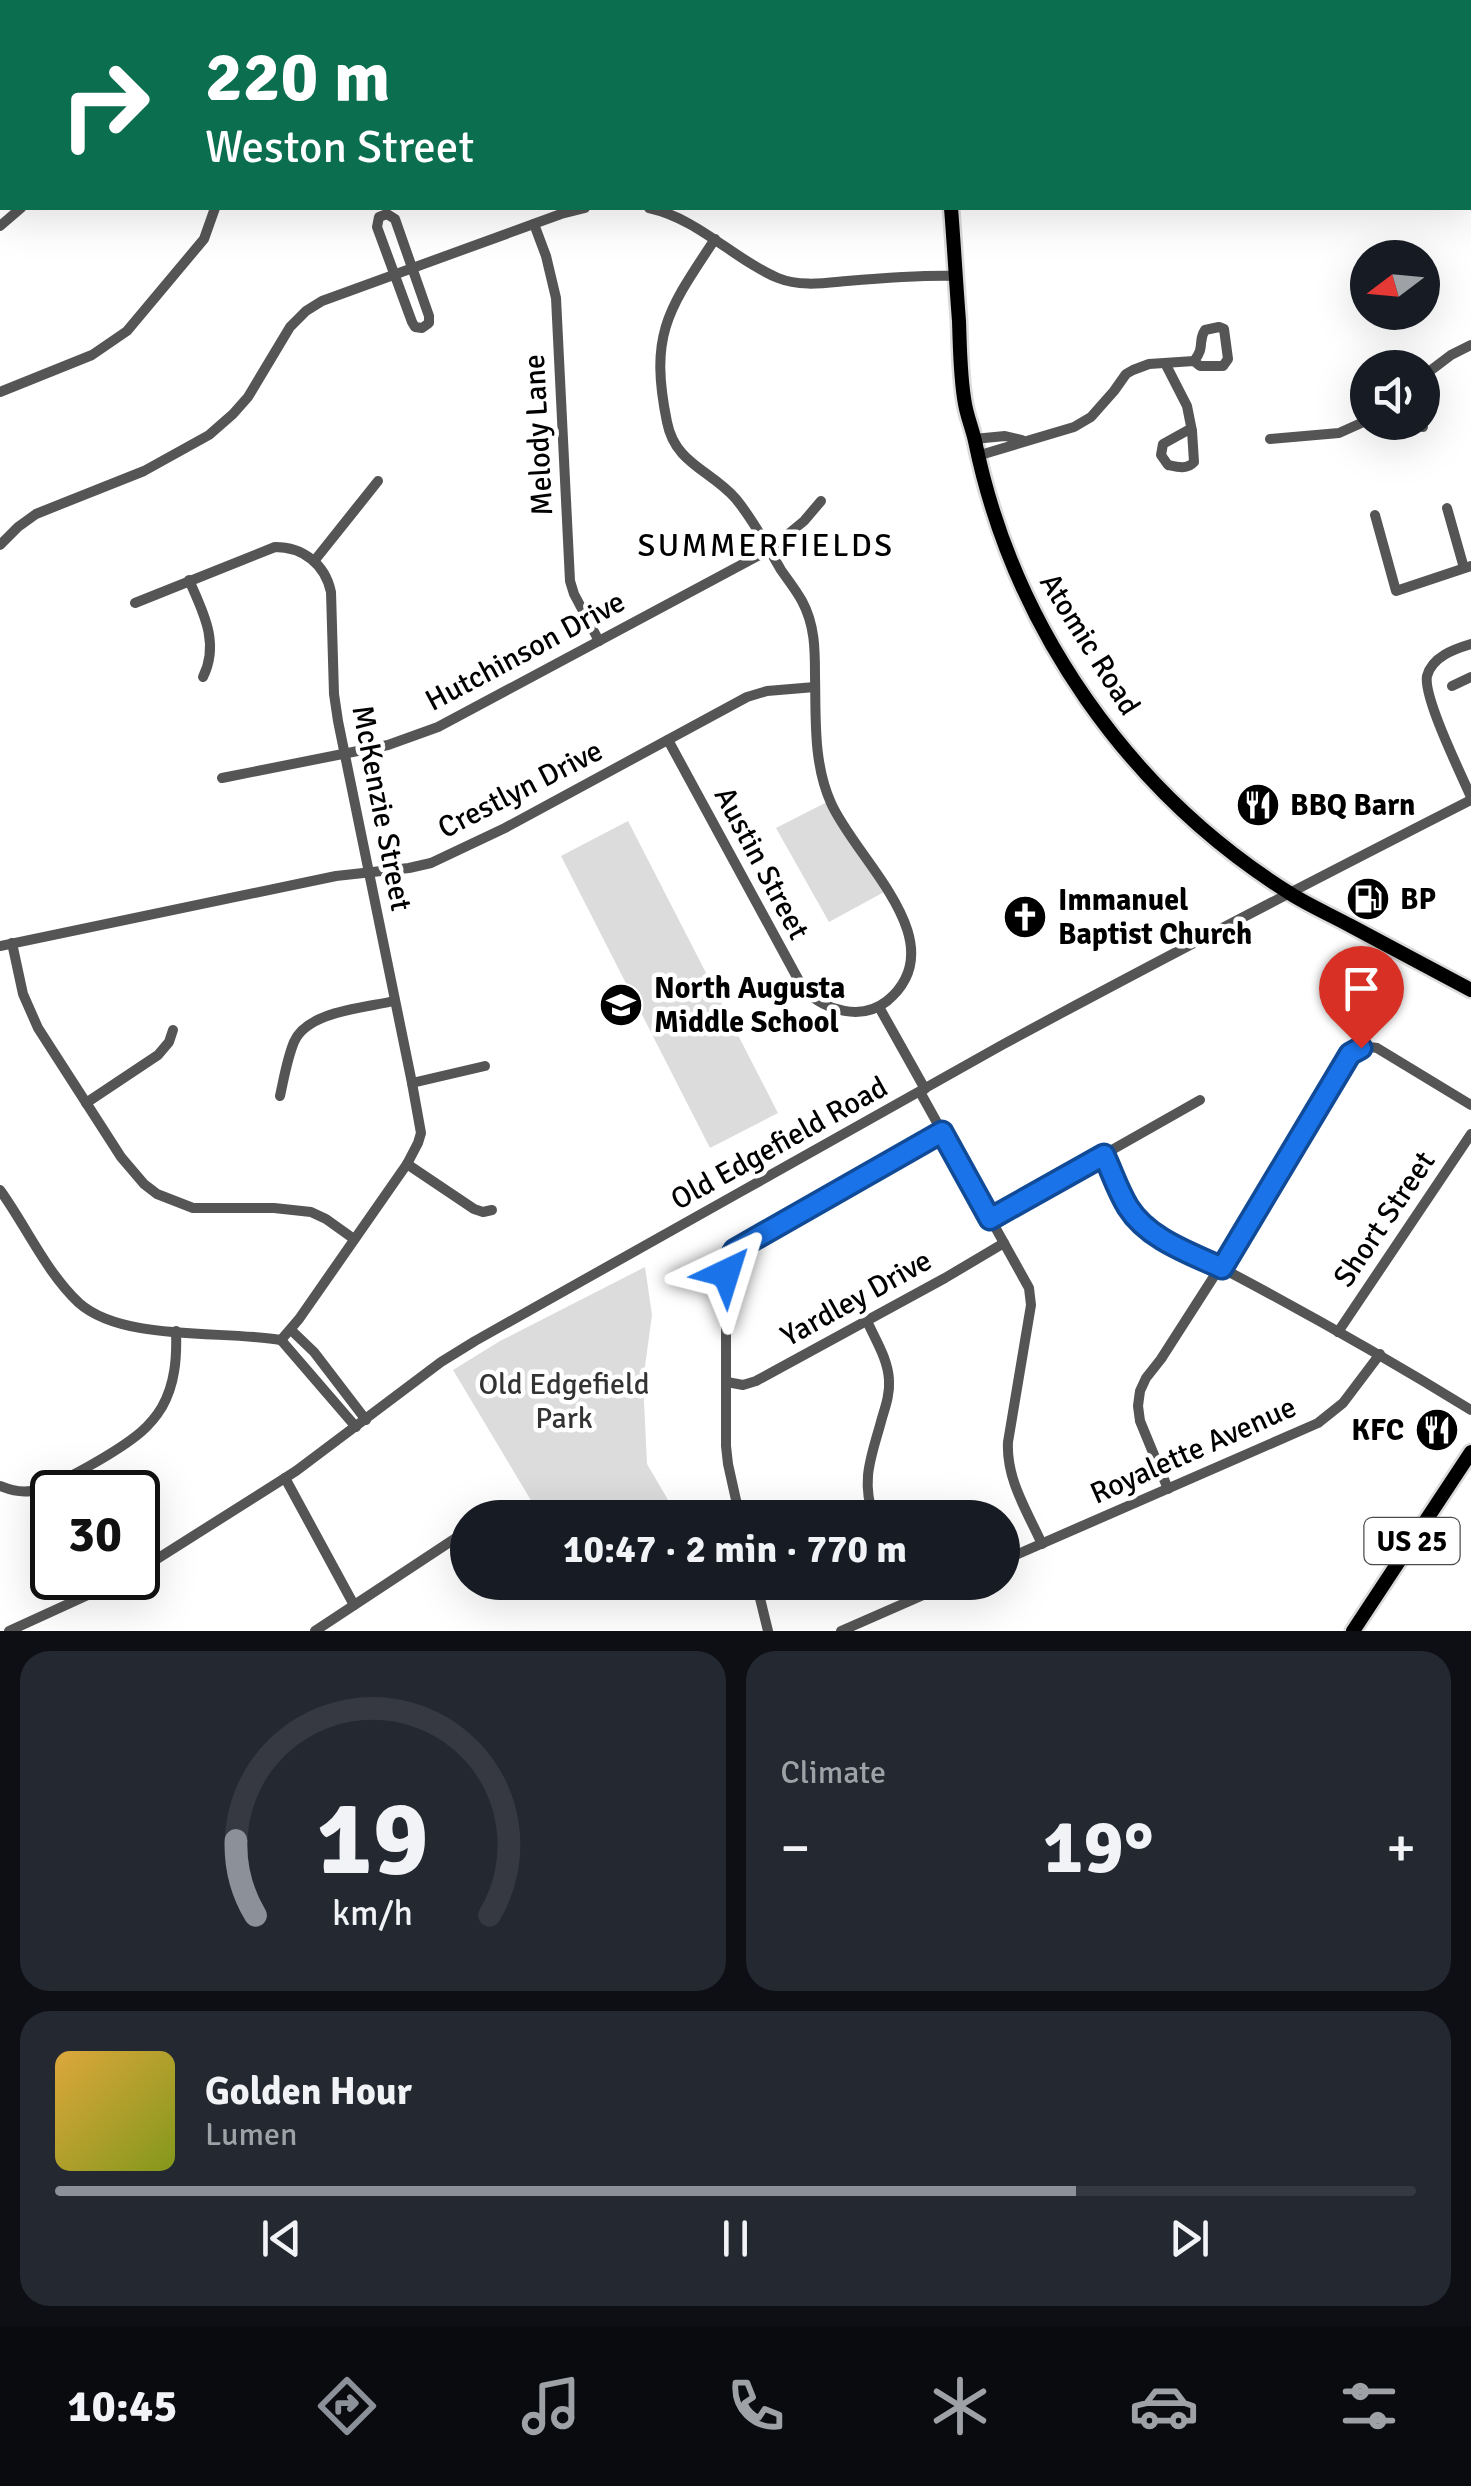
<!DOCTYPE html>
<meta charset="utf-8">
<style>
body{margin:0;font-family:Signika,sans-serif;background:#242831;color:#f1f3f6;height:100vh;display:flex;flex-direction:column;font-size:38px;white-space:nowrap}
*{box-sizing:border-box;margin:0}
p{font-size:32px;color:#9ea1a6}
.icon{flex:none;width:55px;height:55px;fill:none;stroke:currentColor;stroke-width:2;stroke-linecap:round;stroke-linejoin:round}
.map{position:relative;height:1631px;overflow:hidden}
.panel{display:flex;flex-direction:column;gap:20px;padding:20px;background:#0d0f14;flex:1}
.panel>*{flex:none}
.banner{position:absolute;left:0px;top:0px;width:1472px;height:210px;box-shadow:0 10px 40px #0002;background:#0b6e4f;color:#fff;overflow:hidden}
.needle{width:65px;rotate:254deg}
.fabs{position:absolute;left:1350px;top:240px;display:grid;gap:20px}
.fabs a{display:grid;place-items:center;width:90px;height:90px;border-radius:50%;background:#171b24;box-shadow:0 10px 40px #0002;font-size:50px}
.speed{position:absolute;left:30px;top:1470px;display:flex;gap:20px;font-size:50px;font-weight:700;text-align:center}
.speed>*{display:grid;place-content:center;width:130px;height:130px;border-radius:50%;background:#171b24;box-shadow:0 10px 40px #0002;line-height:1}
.speed .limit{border:5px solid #111;border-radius:15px;background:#fff;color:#111}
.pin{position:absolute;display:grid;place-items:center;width:85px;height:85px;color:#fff;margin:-102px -42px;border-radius:50% 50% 50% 0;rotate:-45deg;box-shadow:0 0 10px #0007}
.pin .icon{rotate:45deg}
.me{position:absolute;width:110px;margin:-55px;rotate:41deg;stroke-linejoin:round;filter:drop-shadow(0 0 8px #0008)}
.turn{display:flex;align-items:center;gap:35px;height:210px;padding:0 40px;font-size:45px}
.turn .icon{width:130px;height:130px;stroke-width:2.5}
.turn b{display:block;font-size:70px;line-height:85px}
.big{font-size:75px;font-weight:700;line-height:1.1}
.panel .tile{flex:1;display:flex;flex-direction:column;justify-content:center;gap:15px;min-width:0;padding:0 35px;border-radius:30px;background:#242831}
.panel .dial{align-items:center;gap:0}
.dial svg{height:260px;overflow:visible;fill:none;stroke:#363941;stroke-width:7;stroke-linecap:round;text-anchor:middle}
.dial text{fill:#f1f3f6;stroke:none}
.song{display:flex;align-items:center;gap:30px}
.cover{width:120px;height:120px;border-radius:15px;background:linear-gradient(135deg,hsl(40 70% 55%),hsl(70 70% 35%))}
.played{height:10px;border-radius:5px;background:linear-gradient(90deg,#8c9099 75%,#363941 75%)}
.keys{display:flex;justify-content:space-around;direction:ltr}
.heat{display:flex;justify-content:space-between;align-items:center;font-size:55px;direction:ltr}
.panel .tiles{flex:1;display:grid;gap:20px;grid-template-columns:1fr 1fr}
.tile:last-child{grid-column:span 2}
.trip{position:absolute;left:450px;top:1500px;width:570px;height:100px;border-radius:50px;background:#171b24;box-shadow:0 10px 40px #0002;font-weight:700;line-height:100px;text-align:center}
.menu{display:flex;height:160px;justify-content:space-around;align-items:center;background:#090b0e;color:#9ea1a6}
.menu .icon{width:70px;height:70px}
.menu .on{color:#8c9099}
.menu b{font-size:45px;color:#f1f3f6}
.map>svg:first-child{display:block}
</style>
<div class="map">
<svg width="1471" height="1631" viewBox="0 0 1471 1631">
<rect width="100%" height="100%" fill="#fff"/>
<g fill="#dcdcdc">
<path d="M 827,802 L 886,891 L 829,922 L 776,828 Z"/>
<path d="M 628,821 L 778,1113 L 710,1148 L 561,856 Z"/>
<path d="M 645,1267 L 652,1315 L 643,1381 L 647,1464 L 674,1510 L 674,1517 L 541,1517 L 453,1370 L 500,1341 Z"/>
</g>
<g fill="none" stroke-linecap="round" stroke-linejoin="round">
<g stroke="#dbdbdb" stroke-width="19">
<g id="major">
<path d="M 936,0 L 936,2"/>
<path d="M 951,208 C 954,245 956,283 959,321 C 960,348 960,377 965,404 C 967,416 972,428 975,441 C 1013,627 1129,793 1291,894 C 1310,906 1331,915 1351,926 C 1391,947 1431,969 1471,990"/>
<path d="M 1353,1631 L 1471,1452"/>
</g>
</g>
<g stroke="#555" stroke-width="10">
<path d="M 1358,2 L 1359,0"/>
<path d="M 0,55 L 2,57"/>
<path d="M 1470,153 L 1471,154"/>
<path d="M 649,208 C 699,219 733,259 778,278 C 800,287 825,283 847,281 C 883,278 920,275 956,276"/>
<path d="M 387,214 L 395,219 L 429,316 L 429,323 L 422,328 L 415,327 L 412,322 L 377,227 L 379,217 Z"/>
<path d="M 534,224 L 546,256 L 556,298 L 570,581 L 574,594 L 599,641"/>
<path d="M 0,226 L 21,208"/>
<path d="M 1165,363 L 1187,406 L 1192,431"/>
<path d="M 1422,377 L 1451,355 L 1471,345"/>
<path d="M 0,392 L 92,355 L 127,331 L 204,239 L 215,208"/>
<path d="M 1419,422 L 1423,427"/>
<path d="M 1190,429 L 1192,431 L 1194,462 C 1187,470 1177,467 1168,465 L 1161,455 L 1163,444 Z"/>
<path d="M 974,439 L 1005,436 L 1022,440"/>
<path d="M 1270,439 L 1339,433 L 1368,420"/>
<path d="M 977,456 L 1074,427 L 1091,417 L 1114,391 L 1126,374 L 1133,370 L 1149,364 L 1194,361 L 1200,366 L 1223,366 L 1228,359 L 1224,329 L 1219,327 L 1205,330 C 1197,342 1206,346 1194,361"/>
<path d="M 1447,508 L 1464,568"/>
<path d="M 1375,515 L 1396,591 L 1471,566"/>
<path d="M 0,545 L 18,527 L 36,514 L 144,471 L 209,435 L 233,414 L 248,397 L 290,327 L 306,311 L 322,301 L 561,214 L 585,208"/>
<path d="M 315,560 L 378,481"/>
<path d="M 189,580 C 203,612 220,643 203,677"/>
<path d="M 1471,644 C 1454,649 1432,657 1427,676 C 1423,697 1461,774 1471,797"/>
<path d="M 1452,686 L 1471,677"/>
<path d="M 668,740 L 804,990 C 826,1011 862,1021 887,1001 C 957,943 856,860 831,803 C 813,763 816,718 815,675 C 815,650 815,625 802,601 C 796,590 788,580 781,570 C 767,546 754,521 736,499 C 711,470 675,464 667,422 C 649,334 668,310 715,239"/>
<path d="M 222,778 L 388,745 L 438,727 L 769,550 L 804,521 L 821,501"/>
<path d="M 12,943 L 23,994 L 38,1028 L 121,1157 L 144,1184 L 157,1194 L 193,1208 L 274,1208 L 311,1212 L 326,1219 L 354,1239"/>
<path d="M 0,946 L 336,876 L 409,868 L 431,863 L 505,828 L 747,697 L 767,691 L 815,687"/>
<path d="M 879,1007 L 925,1089"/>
<path d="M 412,1083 L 485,1066"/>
<path d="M 920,1092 L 1029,1288 L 1031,1305 L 1008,1442 C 1006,1479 1027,1511 1042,1544"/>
<path d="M 280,1096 C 284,1078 287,1059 294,1042 C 307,1011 365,1008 394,1001"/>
<path d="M 86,1103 L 158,1055 L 169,1042 L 173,1030"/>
<path d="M 1104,1155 C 1114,1178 1123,1204 1140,1222 C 1164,1247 1203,1258 1233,1274 C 1314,1317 1393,1362 1471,1410"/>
<path d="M 407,1164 L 474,1209 L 483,1212 L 492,1210"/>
<path d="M 0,1190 C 26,1226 46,1272 79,1303 C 123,1342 224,1330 281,1340 L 299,1319 L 407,1164 L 418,1143 L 421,1133 L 412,1083 L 338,721 L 334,694 L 331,592 C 325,564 303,547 275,547 L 135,603"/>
<path d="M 990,1219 L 1200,1100"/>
<path d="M 1222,1268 L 1350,1054 C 1359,1048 1367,1046 1377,1048 L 1471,1105"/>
<path d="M 867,1321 C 875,1339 888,1359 889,1380 C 890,1393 886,1405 882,1418 C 872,1456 860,1479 874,1518"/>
<path d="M 291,1330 L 314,1352 L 366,1420"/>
<path d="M 1338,1332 L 1471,1134"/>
<path d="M 281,1340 L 356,1427"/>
<path d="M 727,1382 L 743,1385 L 756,1381 L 945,1278 L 1004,1243"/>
<path d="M 285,1478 L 354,1605"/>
<path d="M 0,1486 C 10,1490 20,1493 31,1491 C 56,1488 121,1449 141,1432 C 149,1425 156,1417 162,1407 C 175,1384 177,1358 176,1331"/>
<path d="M 1168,1489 L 1140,1421 L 1138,1406 L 1140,1391 L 1146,1378 L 1161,1359 L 1220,1267"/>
<path d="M 740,1518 L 728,1464 L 726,1446 L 726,1273 L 729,1261 L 735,1250 L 942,1132"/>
<path d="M 1002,1561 L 1318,1423 L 1343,1403 L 1380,1354"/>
<path d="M 138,1571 L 296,1471 L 441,1362 L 475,1341 C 651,1244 826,1142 1002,1045 C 1157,961 1314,880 1471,800"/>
<path d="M 756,1582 L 768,1631"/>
<path d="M 903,1582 L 911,1600"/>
<path d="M 9,1631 L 125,1578"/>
<path d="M 315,1631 L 468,1530"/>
<path d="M 841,1631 L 953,1582"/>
</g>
<use href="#major" stroke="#000" stroke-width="14"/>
</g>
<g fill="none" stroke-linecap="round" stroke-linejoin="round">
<g stroke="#114b97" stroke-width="25">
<path id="route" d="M 726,1273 L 728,1261 L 735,1250 L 942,1132 L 990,1219 L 1104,1155 C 1112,1172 1118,1191 1128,1207 C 1148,1239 1190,1253 1222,1268 L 1350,1054 L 1361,1048"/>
</g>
<use href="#route" stroke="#1a73e8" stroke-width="18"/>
</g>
<defs>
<g id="restaurant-disc" transform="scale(2.25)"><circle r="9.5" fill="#000" stroke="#fff"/><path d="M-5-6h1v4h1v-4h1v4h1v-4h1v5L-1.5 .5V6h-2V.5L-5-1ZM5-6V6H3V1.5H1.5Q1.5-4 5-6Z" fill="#fff"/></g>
<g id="fuel-disc" transform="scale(2.25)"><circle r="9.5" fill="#000" stroke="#fff"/><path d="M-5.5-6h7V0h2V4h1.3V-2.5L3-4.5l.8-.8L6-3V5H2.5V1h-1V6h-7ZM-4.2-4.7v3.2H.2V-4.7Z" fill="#fff"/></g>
<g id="church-disc" transform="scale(2.25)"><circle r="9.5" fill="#000" stroke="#fff"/><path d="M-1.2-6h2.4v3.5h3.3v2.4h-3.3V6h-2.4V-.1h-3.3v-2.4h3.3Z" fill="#fff"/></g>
<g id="school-disc" transform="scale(2.25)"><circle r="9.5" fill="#000" stroke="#fff"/><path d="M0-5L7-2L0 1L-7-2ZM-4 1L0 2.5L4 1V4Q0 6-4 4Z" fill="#fff"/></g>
</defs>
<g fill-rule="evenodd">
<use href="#restaurant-disc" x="1258" y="805"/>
<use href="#fuel-disc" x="1368" y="899"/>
<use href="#church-disc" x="1025" y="917"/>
<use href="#school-disc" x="621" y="1005"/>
<use href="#restaurant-disc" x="1437" y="1430"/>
</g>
<g text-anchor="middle" stroke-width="9" stroke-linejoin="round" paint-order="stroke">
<rect fill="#fff" stroke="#4c4c4c" stroke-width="2.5" x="1364.5" y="1518" width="95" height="46" rx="8"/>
<g font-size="28" font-weight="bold" fill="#000">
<text x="1412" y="1551">US 25</text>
</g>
<g font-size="30" fill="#000" stroke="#fff">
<text transform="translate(538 435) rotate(-93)" y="10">Melody Lane</text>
<text transform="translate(1090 644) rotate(58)" y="10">Atomic Road</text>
<text transform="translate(525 651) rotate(-28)" y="10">Hutchinson Drive</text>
<text transform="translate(520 789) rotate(-27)" y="10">Crestlyn Drive</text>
<text transform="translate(382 808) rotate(79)" y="10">McKenzie Street</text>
<text transform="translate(762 863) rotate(62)" y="10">Austin Street</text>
<text transform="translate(779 1143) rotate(-29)" y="10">Old Edgefield Road</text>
<text transform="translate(1384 1219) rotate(-56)" y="10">Short Street</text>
<text transform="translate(856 1298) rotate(-29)" y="10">Yardley Drive</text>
<text transform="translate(1193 1450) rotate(-24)" y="10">Royalette Avenue</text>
</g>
<g font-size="30" font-weight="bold" fill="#000" stroke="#fff" text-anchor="start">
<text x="1290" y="815">BBQ Barn</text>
<text x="1400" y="909">BP</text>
<text x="1058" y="910">Immanuel<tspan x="1058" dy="34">Baptist Church</tspan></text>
<text x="654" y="998">North Augusta<tspan x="654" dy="34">Middle School</tspan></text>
<text x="1404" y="1440" text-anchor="end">KFC</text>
</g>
<g font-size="30" fill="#333" stroke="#fff">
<text x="564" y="1394">Old Edgefield<tspan x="564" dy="34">Park</tspan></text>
</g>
<g font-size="32" letter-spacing="2.5" fill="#000" stroke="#fff">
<text x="766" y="556">SUMMERFIELDS</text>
</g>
</g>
</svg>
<div class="fabs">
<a><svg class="needle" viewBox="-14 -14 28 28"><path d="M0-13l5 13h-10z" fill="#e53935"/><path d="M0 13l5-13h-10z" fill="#9ea1a6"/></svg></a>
<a><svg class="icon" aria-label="sound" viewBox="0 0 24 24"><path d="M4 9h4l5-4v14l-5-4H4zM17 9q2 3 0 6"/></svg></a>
</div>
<div class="speed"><div class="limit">30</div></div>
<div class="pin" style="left:1361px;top:1048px;background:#d93025"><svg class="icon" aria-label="arrive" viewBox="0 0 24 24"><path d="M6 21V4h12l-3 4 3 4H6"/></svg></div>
<svg class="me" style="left:726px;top:1273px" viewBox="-20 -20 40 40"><path d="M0-17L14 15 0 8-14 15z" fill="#1a73e8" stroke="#fff" stroke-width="4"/></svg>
<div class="trip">10:47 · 2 min · 770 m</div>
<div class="banner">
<div class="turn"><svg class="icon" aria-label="right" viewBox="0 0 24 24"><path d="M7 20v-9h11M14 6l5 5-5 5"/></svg><div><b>220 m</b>Weston Street</div></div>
</div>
</div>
<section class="panel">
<div class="tiles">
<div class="tile dial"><svg viewBox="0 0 100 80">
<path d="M14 69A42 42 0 1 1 86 69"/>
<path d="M14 69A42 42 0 0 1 8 46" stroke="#8c9099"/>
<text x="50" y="56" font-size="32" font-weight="700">19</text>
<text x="50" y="72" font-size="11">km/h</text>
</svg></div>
<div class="tile"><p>Climate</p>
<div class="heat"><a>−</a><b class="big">19°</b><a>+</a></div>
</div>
<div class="tile">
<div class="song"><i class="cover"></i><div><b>Golden Hour</b><p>Lumen</p></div></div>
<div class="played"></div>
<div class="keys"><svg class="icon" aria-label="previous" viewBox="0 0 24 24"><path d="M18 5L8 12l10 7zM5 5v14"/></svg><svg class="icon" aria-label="pause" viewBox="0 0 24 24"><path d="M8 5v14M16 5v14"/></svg><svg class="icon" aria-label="next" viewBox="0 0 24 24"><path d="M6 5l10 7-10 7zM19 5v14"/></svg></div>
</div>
</div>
</section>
<nav class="menu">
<b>10:45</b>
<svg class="icon on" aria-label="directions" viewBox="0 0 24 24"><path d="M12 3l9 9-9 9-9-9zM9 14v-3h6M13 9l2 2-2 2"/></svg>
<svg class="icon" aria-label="music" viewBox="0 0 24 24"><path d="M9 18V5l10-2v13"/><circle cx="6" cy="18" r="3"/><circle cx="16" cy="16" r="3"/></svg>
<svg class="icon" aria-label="phone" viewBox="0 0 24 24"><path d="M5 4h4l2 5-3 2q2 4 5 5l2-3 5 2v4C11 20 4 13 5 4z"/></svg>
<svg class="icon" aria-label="climate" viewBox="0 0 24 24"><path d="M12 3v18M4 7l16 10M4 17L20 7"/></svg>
<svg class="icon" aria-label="car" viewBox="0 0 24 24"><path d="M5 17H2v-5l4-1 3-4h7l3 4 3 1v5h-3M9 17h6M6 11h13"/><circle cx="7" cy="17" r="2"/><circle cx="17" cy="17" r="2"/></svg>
<svg class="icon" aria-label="filters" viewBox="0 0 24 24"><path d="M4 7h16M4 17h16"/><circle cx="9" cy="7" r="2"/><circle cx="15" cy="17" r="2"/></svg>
</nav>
